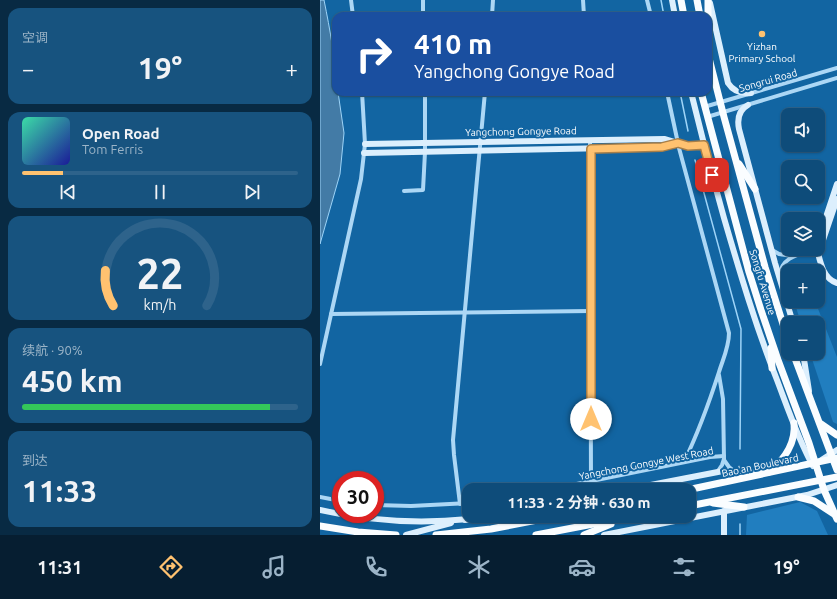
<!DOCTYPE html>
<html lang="zh">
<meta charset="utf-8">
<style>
body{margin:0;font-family:Ubuntu,"Noto Sans SC",sans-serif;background:#17537f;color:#f1f3f6;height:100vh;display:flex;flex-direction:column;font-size:15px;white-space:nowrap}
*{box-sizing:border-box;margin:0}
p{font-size:13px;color:#9bb4c7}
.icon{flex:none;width:22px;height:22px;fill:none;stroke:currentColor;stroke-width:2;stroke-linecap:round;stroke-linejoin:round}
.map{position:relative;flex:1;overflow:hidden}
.sheet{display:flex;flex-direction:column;gap:8px;padding:8px;background:#082a43;width:320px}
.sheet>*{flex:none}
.hud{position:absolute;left:12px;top:12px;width:380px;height:84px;border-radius:12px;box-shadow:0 1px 3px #0004,0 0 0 1px #2e638b;background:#1a4fa0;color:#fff;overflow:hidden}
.controls{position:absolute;left:461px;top:108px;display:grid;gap:8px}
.controls a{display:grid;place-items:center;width:44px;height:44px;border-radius:8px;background:#0e4c7a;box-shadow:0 1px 3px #0004,0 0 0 1px #2e638b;font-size:20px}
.speed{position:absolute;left:12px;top:471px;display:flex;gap:8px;font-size:20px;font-weight:700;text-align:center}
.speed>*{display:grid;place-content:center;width:52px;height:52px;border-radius:50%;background:#0e4c7a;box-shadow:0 1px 3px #0004,0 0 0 1px #2e638b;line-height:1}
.speed .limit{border:6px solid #d22;background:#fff;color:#111}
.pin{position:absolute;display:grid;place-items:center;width:34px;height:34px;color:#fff;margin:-17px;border-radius:8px;box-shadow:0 2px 6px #0006}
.me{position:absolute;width:44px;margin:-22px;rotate:0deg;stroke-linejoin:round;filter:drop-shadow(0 0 3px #0008)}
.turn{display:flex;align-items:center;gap:14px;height:84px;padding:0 16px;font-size:18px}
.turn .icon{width:52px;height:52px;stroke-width:2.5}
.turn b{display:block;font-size:28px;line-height:34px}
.big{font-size:30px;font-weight:700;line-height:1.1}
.sheet .tile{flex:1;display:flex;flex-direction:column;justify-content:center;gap:6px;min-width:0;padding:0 14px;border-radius:12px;background:#17537f}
.sheet .dial{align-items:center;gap:0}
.dial svg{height:104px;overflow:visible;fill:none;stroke:#2e638b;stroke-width:7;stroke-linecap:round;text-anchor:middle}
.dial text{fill:#f1f3f6;stroke:none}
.song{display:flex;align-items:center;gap:12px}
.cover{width:48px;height:48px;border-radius:6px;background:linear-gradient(135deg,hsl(160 70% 55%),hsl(240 70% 35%))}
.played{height:4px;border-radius:2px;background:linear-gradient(90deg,#ffc270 15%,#2e638b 15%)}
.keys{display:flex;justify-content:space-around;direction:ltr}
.heat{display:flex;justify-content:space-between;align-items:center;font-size:22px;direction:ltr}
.charge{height:6px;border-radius:3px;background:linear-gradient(90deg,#34c759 90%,#2e638b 0)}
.trip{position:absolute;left:142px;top:483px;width:234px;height:40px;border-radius:12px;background:#0e4c7a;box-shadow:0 1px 3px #0004,0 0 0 1px #2e638b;font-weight:700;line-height:40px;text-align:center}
.tabs{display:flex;height:64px;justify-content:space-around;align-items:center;background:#061e31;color:#9bb4c7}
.tabs .icon{width:28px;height:28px}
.tabs .active{color:#ffc270}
.tabs b{font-size:18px;color:#f1f3f6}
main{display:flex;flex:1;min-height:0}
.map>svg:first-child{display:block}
</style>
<main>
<section class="sheet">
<div class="tile"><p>空调</p>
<div class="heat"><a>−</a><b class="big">19°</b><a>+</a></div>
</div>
<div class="tile">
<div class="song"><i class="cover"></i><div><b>Open Road</b><p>Tom Ferris</p></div></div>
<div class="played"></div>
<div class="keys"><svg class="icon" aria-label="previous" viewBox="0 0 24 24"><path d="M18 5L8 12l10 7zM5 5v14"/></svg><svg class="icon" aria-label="pause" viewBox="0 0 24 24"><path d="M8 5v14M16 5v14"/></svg><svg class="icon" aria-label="next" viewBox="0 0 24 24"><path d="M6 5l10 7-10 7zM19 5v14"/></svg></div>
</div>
<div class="tile dial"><svg viewBox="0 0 100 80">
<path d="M14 69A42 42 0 1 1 86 69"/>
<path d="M14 69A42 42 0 0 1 8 42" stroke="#ffc270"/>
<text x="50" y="56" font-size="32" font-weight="700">22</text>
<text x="50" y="72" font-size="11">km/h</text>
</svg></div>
<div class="tile"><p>续航 · 90%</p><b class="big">450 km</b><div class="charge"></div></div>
<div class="tile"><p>到达</p><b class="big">11:33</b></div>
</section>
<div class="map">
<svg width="517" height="535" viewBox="0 0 517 535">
<rect width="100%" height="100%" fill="#1265a2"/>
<g fill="#217ebf">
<path d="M 474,301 L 495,301 L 517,357 L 517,424 L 513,422 L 490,353 L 498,353 L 498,323 L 481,323 Z"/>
<path d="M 480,502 L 497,511 L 508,535 L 426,535 L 427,515 Z"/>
</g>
<path fill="#437ba6" stroke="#9ed4f8" d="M 0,0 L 4,0 C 10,30 16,61 16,92 L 18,92 L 24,133 L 20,174 L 0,244 Z"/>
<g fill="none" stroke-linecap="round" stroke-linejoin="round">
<g stroke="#9ed4f8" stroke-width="1.5">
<path d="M 341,0 L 344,16"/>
<path d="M 360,92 L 368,131"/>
<path d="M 375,160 L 421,329 L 420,449"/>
<path d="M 420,535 L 420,524"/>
</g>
<g stroke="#acd7f5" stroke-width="4">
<path d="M 31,0 L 33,16"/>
<path d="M 103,0 L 103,16"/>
<path d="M 263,0 L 264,16"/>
<path d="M 327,0 L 331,16"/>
<path d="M 172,16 L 173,0"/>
<path d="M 347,92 L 359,148 L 409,333 C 409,347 403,359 399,372 C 389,403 378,433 364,462"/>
<path d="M 384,107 L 517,68"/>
<path d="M 387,117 L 517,78"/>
<path d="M 270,140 L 271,481"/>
<path d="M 84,191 L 103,190 L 105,152 L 105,92"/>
<path d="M 452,250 L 459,254 L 472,256"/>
<path d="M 460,276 C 460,256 482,254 497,249"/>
<path d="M 11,314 L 271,311"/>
<path d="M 0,364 L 41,179 L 45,144 L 42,92"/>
<path d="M 404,460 L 409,467 L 414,471"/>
<path d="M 398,471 L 402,465 L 404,459 L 403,399 L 399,375"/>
<path d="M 227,490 L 390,457 L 404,456"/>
<path d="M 0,497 L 21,501"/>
<path d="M 140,504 L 134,455 L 133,440 L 165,92"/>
<path d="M 55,505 L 91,506 L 149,503"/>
</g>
<g stroke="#dceffd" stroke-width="6">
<path d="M 352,0 L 355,16"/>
<path d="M 390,3 L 408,83 C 413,91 421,94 431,93"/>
<path d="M 371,92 C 381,134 392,176 404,218 C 420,273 436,327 457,380 C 468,409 478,439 493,466"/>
<path d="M 428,105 C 419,110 417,119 419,129 L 455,263 L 473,323"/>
<path d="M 45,144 L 345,139 L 368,146 L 383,145"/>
<path d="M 44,153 L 342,147 L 358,143"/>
<path d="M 498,241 L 517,184"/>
<path d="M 498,248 L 503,240 L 517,199"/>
<path d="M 497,249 C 500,261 503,279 517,283"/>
<path d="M 483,353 L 489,391"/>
<path d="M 500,461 L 517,450"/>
<path d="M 305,490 L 403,471 L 424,471 L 442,473"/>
<path d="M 0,510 C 48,521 99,524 149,519"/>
<path d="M 145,520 L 169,516"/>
<path d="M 86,535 L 131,523"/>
<path d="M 284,535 L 487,495 L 517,485"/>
<path d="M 404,535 L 404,511"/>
</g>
<g stroke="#fafdff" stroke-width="7">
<path d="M 361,0 L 364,16"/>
<path d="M 377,0 L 380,16"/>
<path d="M 388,39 L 388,0"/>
<path d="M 388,43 L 389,58"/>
<path d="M 388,54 L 404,117 L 445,267 L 468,340"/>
<path d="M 381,92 L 429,272 L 441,310 L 458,360 L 489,443 L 504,490 L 517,519"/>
<path d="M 419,164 L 435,189"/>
<path d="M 451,348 L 452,368"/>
<path d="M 473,353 L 517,470"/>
<path d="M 501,424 L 517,435"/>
<path d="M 449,472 C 464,460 476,443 474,423"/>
<path d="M 367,490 L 517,458"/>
<path d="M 478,497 L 494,501 L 514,514"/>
<path d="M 393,503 L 424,507"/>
<path d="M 369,506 L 517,477"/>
<path d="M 0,526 L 38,532 L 76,535"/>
<path d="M 116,535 L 171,529 L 238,516"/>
<path d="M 216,535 L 315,516"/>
<path d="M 264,535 L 291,524"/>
</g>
</g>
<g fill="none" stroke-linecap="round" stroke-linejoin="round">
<g stroke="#a67e49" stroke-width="10">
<path id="route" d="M 271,419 L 271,149 L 342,147 L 358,143 L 368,146 L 384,145 L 392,175"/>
</g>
<use href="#route" stroke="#ffc270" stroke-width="7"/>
</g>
<circle fill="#ffc270" stroke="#1265a2" stroke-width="1.5" cx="442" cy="34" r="4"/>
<g text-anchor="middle" stroke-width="4" stroke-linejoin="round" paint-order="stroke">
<g font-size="10" fill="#fff" stroke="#1265a2">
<text x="442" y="50">Yizhan<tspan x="442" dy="12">Primary School</tspan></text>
</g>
<g font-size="10" fill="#fff" stroke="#1265a2">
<text transform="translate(448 80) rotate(-16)" y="4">Songrui Road</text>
<text transform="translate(201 131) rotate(-1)" y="4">Yangchong Gongye Road</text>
<text transform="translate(443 282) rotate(73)" y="4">Songfu Avenue</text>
<text transform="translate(326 463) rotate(-11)" y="4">Yangchong Gongye West Road</text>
<text transform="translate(440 465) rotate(-12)" y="4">Bao'an Boulevard</text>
</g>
</g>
</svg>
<div class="controls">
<a><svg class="icon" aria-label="sound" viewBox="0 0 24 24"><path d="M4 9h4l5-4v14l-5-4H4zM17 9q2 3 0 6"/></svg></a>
<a><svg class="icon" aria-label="search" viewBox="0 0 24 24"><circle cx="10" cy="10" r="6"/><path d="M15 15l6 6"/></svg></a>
<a><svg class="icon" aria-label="layers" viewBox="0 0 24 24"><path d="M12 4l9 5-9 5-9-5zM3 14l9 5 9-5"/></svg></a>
<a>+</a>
<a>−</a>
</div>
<div class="speed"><div class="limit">30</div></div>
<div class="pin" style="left:392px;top:175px;background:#d93025"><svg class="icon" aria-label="arrive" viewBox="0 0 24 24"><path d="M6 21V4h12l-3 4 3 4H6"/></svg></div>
<svg class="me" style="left:271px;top:419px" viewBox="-20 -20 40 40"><circle r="19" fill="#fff"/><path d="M0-13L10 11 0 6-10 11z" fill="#ffc270"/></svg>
<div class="trip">11:33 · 2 分钟 · 630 m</div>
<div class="hud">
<div class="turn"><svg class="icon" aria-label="right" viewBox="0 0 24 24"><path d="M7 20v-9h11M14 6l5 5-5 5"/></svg><div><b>410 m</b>Yangchong Gongye Road</div></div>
</div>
</div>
</main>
<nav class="tabs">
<b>11:31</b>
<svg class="icon active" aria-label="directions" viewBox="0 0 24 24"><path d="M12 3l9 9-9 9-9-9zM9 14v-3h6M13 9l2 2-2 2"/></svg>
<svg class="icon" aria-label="music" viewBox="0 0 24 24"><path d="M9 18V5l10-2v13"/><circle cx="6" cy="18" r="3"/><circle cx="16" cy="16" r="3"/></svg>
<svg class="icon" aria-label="phone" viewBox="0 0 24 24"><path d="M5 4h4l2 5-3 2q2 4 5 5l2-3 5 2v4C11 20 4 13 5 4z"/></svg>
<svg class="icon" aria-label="climate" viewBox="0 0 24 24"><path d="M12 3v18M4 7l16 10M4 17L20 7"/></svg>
<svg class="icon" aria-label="car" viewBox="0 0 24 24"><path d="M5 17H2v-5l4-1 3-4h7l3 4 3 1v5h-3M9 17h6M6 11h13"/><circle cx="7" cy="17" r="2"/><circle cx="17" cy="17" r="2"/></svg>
<svg class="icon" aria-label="filters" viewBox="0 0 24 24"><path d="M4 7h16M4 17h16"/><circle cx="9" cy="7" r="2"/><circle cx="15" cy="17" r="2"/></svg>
<b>19°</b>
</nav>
